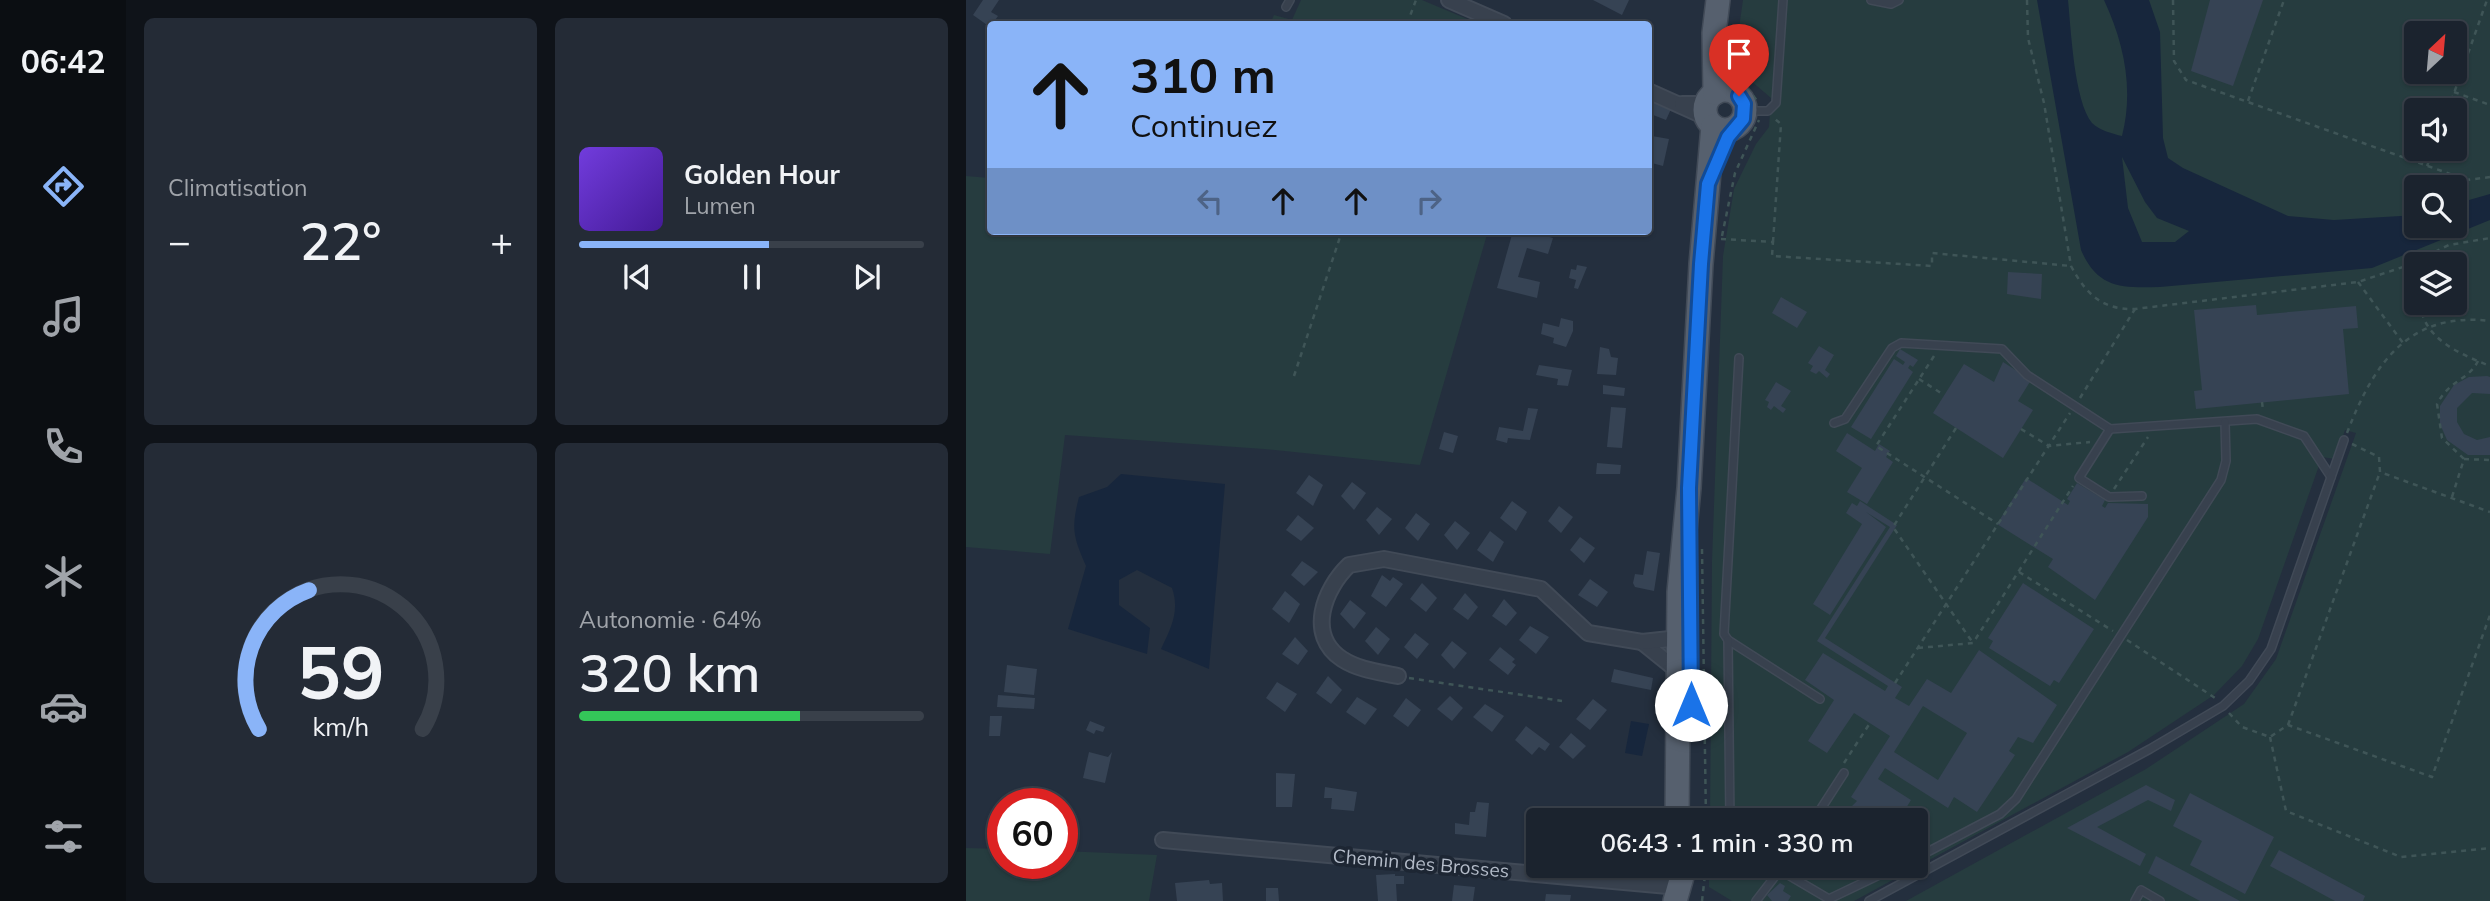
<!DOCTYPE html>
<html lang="fr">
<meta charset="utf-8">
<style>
body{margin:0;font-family:Mulish,sans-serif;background:#242b36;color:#f1f3f6;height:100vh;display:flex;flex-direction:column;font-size:26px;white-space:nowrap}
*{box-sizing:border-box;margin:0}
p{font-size:23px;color:#a0a4aa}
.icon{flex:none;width:38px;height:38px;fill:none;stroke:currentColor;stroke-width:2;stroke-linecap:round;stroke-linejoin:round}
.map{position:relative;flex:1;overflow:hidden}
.details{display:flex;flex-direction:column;gap:18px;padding:18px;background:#0f1319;width:840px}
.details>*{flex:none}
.guide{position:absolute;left:21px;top:21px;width:665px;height:214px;border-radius:7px;box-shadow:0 2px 5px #0004,0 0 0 2px #39404a;background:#8ab4f8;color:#111;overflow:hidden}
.needle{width:46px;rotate:26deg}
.buttons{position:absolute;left:1438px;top:21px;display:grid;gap:14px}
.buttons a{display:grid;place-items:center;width:63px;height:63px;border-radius:7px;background:#1b232e;box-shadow:0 2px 5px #0004,0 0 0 2px #39404a;font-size:35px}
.speed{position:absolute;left:21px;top:788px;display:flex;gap:14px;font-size:35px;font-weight:700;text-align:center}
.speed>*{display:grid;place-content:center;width:91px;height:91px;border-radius:50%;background:#1b232e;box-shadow:0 2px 5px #0004,0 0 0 2px #39404a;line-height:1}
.speed .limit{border:10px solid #d22;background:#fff;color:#111}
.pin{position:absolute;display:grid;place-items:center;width:60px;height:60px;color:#fff;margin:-72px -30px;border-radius:50% 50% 50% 0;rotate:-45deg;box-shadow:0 0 7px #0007}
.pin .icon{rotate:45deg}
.me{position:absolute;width:77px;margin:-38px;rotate:0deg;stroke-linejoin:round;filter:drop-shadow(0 0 5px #0008)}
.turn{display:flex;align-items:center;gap:24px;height:147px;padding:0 28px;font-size:32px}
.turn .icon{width:91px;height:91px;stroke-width:2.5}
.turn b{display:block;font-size:49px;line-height:60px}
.lanes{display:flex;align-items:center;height:66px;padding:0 28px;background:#0003;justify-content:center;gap:35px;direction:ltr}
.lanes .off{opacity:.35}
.big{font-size:52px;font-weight:600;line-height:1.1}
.details .widget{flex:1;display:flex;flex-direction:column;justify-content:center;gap:10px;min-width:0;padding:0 24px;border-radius:10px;background:#242b36}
.details .dial{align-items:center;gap:0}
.dial svg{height:182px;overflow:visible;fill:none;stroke:#39404a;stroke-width:7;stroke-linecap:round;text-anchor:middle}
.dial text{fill:#f1f3f6;stroke:none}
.song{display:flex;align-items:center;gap:21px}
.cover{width:84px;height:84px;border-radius:10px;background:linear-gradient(135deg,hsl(260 70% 55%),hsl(260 70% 35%))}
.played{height:7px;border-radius:4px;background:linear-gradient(90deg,#8ab4f8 55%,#39404a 55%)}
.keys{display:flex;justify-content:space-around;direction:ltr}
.heat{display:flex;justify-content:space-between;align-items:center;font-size:38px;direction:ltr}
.charge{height:10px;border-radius:5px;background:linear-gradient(90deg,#34c759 64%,#39404a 0)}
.details .tiles{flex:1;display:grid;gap:18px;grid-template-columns:repeat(2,1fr)}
.trip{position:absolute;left:560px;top:808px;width:402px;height:70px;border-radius:7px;background:#1b232e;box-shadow:0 2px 5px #0004,0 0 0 2px #39404a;font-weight:600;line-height:70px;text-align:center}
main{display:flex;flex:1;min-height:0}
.menu{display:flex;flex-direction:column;width:126px;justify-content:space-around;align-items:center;background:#0b0e12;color:#a0a4aa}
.menu .icon{width:49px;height:49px}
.menu .current{color:#8ab4f8}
.menu b{font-size:32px;color:#f1f3f6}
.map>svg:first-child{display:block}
</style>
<main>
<nav class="menu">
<b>06:42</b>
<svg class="icon current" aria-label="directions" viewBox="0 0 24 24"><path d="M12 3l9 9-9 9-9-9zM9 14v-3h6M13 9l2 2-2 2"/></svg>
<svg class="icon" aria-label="music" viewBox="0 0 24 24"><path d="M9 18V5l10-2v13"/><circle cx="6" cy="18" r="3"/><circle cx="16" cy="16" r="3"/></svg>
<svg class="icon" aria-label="phone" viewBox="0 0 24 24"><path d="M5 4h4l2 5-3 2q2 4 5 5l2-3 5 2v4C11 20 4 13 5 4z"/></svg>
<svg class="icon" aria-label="climate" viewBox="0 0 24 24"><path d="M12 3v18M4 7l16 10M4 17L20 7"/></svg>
<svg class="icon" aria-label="car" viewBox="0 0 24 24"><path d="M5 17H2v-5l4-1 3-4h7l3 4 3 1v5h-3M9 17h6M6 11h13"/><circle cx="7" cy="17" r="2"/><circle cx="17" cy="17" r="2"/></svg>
<svg class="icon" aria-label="filters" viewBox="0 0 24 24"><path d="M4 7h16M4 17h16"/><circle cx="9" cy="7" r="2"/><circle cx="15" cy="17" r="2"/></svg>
</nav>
<section class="details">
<div class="tiles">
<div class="widget"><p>Climatisation</p>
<div class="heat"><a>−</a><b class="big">22°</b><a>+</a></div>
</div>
<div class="widget">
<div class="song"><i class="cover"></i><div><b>Golden Hour</b><p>Lumen</p></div></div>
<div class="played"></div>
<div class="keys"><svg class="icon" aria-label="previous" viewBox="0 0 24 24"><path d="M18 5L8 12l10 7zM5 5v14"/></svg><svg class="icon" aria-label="pause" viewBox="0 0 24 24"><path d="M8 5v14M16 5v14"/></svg><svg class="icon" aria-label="next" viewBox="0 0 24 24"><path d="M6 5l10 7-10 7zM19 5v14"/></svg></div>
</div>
<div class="widget dial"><svg viewBox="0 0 100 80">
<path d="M14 69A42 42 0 1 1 86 69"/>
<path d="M14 69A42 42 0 0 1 36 8" stroke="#8ab4f8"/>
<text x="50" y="56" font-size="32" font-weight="700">59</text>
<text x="50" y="72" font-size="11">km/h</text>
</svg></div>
<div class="widget"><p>Autonomie · 64%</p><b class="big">320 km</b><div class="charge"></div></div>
</div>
</section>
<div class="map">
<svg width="1524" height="901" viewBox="0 0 1524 901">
<rect width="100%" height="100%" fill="#242f3e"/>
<g fill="#263c3f" fill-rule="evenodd">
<path d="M 335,0 L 456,0 L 513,24 L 304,24 L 308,15 L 326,20 Z"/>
<path d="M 777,0 L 1524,0 L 1524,901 L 940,901 L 1180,769 L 1278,704 L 1310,659 L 1390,433 L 1379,430 L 1369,459 L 1356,457 L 1292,639 L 1276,666 L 1248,695 L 1162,752 L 888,901 L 766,901 L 743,887 L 743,866 L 950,866 L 950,821 L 744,821 L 746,561 L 757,256 L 768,189 L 790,144 L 803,127 L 805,98 L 784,80 L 772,35 ZM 1451,33 L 1489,33 L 1489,72 L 1451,72 ZM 1451,110 L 1489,110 L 1489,149 L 1451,149 ZM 1451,187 L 1489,187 L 1489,226 L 1451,226 ZM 1451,264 L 1489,264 L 1489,303 L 1451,303 Z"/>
<path d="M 0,176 L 24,178 L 24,231 L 522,231 L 454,465 L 298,449 L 99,435 L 84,554 L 0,547 Z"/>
<path d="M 0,848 L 37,849 L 37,863 L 96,863 L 96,851 L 191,855 L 183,901 L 0,901 Z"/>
</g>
<g fill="#17263c" fill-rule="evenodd">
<path d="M 1071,0 L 1102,0 C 1105,29 1108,101 1126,123 C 1133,130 1147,134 1156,136 C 1168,89 1158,43 1138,0 L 1183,0 L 1194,32 L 1197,138 L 1202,158 L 1217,168 L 1322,216 L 1368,220 L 1451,215 L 1451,226 L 1489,226 L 1489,204 L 1524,194 L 1524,220 L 1406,268 L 1194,287 C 1156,288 1132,289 1115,250 ZM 1156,157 L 1179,202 L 1191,218 L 1223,231 L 1209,242 L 1176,242 L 1162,208 Z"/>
<path d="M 155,474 L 259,484 L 243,669 L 195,649 C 205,628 214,611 206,588 L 171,570 L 153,580 L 153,605 L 184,628 L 181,654 L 102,629 L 120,566 C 107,536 105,529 113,497 L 141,487 Z"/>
<path d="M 665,721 L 683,724 L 676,756 L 659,753 Z"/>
</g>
<g fill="#364354" fill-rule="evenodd">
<path d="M 17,0 L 33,0 L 25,12 L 32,16 L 24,27 L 7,15 Z"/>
<path d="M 627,0 L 663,0 L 656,15 Z"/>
<path d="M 1244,0 L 1297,0 L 1267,86 L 1225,71 Z"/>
<path d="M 682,99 L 705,109 L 700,120 L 682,113 Z"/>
<path d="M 686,136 L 703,139 L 697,166 L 682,162 Z"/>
<path d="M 547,231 L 562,231 L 587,238 L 582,254 L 561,248 L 552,277 L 574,282 L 571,298 L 531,288 Z"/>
<path d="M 611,265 L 621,267 L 612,289 L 608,288 L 610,280 L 603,278 L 605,269 L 610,270 Z"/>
<path d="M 1042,272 L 1076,274 L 1075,299 L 1041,294 Z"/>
<path d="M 815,297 L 841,312 L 831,328 L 806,313 Z"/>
<path d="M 1290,305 L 1291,315 L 1390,306 L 1392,328 L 1377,329 L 1383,394 L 1230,409 L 1228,391 L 1236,390 L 1228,310 Z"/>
<path d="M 595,318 L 607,321 L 607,331 L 600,347 L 587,343 L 588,338 L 575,334 L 577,323 L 593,327 Z"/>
<path d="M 853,346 L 868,355 L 859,370 L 864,374 L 861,378 L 853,371 L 850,374 L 844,371 L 847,366 L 842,363 Z"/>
<path d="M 634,347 L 643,349 L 645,357 L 652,358 L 650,375 L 631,374 Z"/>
<path d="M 934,349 L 952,360 L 947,367 L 944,365 L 942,368 L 947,372 L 905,439 L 885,427 L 928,359 L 937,365 L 939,362 L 930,356 Z"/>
<path d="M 1037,362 L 1065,380 L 1052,401 L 1067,410 L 1037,458 L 967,413 L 998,364 L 1028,382 Z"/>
<path d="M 573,365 L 606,370 L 602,386 L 591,385 L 592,379 L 570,375 Z"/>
<path d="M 1521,376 L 1524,377 L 1524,394 L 1506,393 L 1491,408 L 1491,422 L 1498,434 L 1511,440 L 1524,437 L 1524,455 L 1502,455 L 1481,440 L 1474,424 L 1474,406 L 1488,385 L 1503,377 Z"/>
<path d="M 810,382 L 825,391 L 815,406 L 820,409 L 817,413 L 808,406 L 805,410 L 801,407 L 803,402 L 799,400 Z"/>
<path d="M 637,385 L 659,388 L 658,396 L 637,394 Z"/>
<path d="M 645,407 L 660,408 L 656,448 L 641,447 Z"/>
<path d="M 562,408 L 572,409 L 564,440 L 542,438 L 541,443 L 530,440 L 533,427 L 557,431 Z"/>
<path d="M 478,432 L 492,436 L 487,453 L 473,449 Z"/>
<path d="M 881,433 L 909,451 L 913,444 L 924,451 L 920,457 L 927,462 L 901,504 L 881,492 L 896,468 L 870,451 Z"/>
<path d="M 631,463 L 655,465 L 654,474 L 630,474 Z"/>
<path d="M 343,475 L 357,485 L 347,506 L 330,493 Z"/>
<path d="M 1060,478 L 1102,505 L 1104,501 L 1101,499 L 1111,483 L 1139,500 L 1136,506 L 1139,508 L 1142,503 L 1182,504 L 1182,517 L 1129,600 L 1082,567 L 1087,559 L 1031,524 Z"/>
<path d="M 386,482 L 400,493 L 388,510 L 375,496 Z"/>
<path d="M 546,501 L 561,512 L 550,531 L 534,518 Z"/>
<path d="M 894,501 L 931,525 L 859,638 L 936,687 L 929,698 L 943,706 L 961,679 L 985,693 L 1013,650 L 1091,705 L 1067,743 L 1052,737 L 1043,751 L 1049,755 L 1011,812 L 988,797 L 982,808 L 919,768 L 912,779 L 945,800 L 937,813 L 944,817 L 942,821 L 920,821 L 909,810 L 898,821 L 892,821 L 882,810 L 891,801 L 885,797 L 924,736 L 888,713 L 861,753 L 842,741 L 868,700 L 839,680 L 857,653 L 919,691 L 922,686 L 851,641 L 924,527 L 900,512 L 920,527 L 864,615 L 847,604 L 896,524 L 880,513 L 886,503 L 891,506 ZM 957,706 L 1001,733 L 972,780 L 928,752 Z"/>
<path d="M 593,506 L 607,517 L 595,533 L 582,521 Z"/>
<path d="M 411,507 L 426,519 L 413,535 L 400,520 Z"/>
<path d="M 450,513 L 464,524 L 452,541 L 439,528 Z"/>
<path d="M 332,515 L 348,528 L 335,541 L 320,530 Z"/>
<path d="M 489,521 L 504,533 L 491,550 L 478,535 Z"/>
<path d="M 524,531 L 538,542 L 527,562 L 511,550 Z"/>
<path d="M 614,537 L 629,548 L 618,563 L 604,550 Z"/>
<path d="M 681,551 L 694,553 L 688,591 L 669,587 L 667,583 L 669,574 L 677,575 Z"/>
<path d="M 336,561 L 352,572 L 338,586 L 325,575 Z"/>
<path d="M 416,575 L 424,581 L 427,577 L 437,584 L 420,607 L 405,596 Z"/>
<path d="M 624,579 L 642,592 L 631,607 L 612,595 Z"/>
<path d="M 456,583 L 471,598 L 460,612 L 444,599 Z"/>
<path d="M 1057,583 L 1128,629 L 1093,683 L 1088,680 L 1084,686 L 1023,648 L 1027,641 L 1022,638 Z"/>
<path d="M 319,591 L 334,604 L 323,623 L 306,609 Z"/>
<path d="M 499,593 L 512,607 L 502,620 L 487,609 Z"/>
<path d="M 538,599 L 551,613 L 540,626 L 526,616 Z"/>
<path d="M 384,600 L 400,613 L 388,629 L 374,614 Z"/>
<path d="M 564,626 L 583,637 L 570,654 L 553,640 Z"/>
<path d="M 410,627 L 424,639 L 412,655 L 399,641 Z"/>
<path d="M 449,633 L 463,644 L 451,659 L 438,647 Z"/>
<path d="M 329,637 L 342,651 L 332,665 L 316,654 Z"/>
<path d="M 486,641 L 501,653 L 488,669 L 475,655 Z"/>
<path d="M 534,647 L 549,659 L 546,662 L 550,665 L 542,675 L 523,660 Z"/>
<path d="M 41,665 L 71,669 L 68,695 L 38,692 Z"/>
<path d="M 648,669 L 687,678 L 685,690 L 645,682 Z"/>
<path d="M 362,676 L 376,690 L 365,704 L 350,693 Z"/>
<path d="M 311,682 L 331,694 L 319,712 L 300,698 Z"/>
<path d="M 32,695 L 69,698 L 68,709 L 31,707 Z"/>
<path d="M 484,696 L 497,708 L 486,721 L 471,709 Z"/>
<path d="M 391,697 L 411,709 L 399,725 L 380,712 Z"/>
<path d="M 440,698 L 455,710 L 442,727 L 427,716 Z"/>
<path d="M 627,699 L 641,710 L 624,730 L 610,719 Z"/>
<path d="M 519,704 L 538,716 L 526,732 L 507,717 Z"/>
<path d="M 24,716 L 36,716 L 34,736 L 23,736 Z"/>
<path d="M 124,721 L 139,727 L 137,732 L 130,730 L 128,734 L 120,730 Z"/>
<path d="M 560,726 L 584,744 L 579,751 L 573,747 L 566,755 L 549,740 Z"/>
<path d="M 605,733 L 620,746 L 607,759 L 593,747 Z"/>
<path d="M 123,752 L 142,757 L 146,752 L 139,783 L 117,778 Z"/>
<path d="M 310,773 L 329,774 L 326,807 L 310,807 Z"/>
<path d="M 1180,785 L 1209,800 L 1205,811 L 1182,800 L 1131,827 L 1180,854 L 1174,866 L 1101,828 Z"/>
<path d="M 359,787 L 391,792 L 388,811 L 365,809 L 366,798 L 358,798 Z"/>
<path d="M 1224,793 L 1308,837 L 1279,894 L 1224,865 L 1236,841 L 1207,826 Z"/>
<path d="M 511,802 L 523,803 L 520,837 L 489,834 L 489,823 L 503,825 L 504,812 L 509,812 Z"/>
<path d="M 563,807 L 593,810 L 592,821 L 562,820 Z"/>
<path d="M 1313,850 L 1399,896 L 1397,901 L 1369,901 L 1304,866 Z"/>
<path d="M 1190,856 L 1274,901 L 1234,901 L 1182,873 Z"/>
<path d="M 429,874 L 429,876 L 438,876 L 438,884 L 430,884 L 431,901 L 412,901 L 410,875 Z"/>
<path d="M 243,880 L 244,884 L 256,883 L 257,901 L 211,901 L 209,883 Z"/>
<path d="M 814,883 L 819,886 L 817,891 L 825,896 L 822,901 L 806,901 L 801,895 Z"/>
<path d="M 488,885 L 509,887 L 507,901 L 486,901 Z"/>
<path d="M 300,888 L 312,888 L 313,901 L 300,901 Z"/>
<path d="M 580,894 L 605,895 L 604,901 L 579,901 Z"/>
</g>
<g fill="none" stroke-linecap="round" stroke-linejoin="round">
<g stroke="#414a57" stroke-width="10">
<g id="service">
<path d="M 905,0 L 925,4 L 933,0"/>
<path d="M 320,7 L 324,0"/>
<path d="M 779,111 L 802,111 L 810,103 L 817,0"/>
<path d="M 773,358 L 758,634 L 762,640 L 854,699"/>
<path d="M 868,423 L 879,419 L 926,348 L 935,343 L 1036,349 L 1061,375 L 1144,429 L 1291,419 L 1338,436 L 1365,477"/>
<path d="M 1144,429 L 1113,478 L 1143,497 L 1176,496"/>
<path d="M 762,640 L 764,821"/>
<path d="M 852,813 L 862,821"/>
<path d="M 847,821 L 878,773"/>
<path d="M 950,858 L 1034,814 L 1050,799 L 1255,480 L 1260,461 L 1259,422"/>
<path d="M 807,866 L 863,899 L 932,866"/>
<path d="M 790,901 L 817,866"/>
<path d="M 903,901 L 1184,749 L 1257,706 L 1283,681 L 1305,649 L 1378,440"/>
<path d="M 1169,901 L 1175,890 L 1194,901"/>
</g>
</g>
<g stroke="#414a57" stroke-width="18">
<g id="minor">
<path d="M 483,0 L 538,24"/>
<path d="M 682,91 L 740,117"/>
<path d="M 716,104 L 740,104"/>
<path d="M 676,642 L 707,667 L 712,667 L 724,637"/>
<path d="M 432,676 C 413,672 393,670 376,659 C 340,635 358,589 383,565 L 418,559 L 575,589 L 622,633 L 676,642 L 713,638 L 716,643"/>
<path d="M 197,840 L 713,887"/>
</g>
</g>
<g stroke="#414a57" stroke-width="26">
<g id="primary">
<circle cx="759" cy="110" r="20"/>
<path d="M 749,93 L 748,33 L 752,0"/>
<path d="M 711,821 L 713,592 L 723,488 L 735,264 L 747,126"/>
<path d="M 709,901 L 719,866"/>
</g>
</g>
<g stroke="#3f5557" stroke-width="2.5" stroke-dasharray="5 5" stroke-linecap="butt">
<path d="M 1061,0 L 1062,38 L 1078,103 L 1105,266 C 1120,294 1136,310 1169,309 L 1392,282 L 1440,266 L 1483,245 L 1524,238"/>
<path d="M 1207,0 L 1208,61 L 1220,80 L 1501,180 L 1524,177"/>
<path d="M 441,24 L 450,0"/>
<path d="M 766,62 L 772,77 L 793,103"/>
<path d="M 1488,92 L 1524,105"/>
<path d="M 1282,101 L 1318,0"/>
<path d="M 1482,110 L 1521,0"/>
<path d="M 1461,166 L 1468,149"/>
<path d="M 756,236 L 769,173 L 793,120"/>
<path d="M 755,239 L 807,242 L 806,256 L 966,266 L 966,253 L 1105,266"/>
<path d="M 807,242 L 815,124 L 809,119"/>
<path d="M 1440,266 L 1451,291"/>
<path d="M 1392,282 L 1437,343"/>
<path d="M 1454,303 C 1457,339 1494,354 1524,366"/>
<path d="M 968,356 L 910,446 L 1032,524"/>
<path d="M 328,376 L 376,231"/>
<path d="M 953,379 L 978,395"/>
<path d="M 1114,398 L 1169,309"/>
<path d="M 1296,402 L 1297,410"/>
<path d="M 990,428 L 927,527 L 1007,643"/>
<path d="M 1055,429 L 1083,446 L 1124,442"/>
<path d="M 1381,433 C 1407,365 1442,311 1524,321"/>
<path d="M 1386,444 L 1413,457 L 1414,472 L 1524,512"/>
<path d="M 1498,459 L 1524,460"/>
<path d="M 1148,489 L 1182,437"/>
<path d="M 1486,497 L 1498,459 L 1476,438 L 1471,404 C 1484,379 1502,381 1512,361"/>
<path d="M 736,549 L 740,821"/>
<path d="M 1053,572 L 1147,631"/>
<path d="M 1161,640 L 1252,700"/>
<path d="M 952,648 L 1007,643 L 1107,486"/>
<path d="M 443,678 L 596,701"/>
<path d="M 929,683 L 1104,413"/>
<path d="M 1263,713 L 1276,727 L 1304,737 L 1322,725 L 1466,777 L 1524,615"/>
<path d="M 1322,725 L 1414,472"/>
<path d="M 1304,737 L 1320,811 L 1435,857 L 1524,848"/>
<path d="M 878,763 L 904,723"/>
<path d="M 736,901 L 740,866"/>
</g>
<use href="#service" stroke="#38414e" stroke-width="7"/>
<use href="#minor" stroke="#38414e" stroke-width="14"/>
<use href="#primary" stroke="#56606e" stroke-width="23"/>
</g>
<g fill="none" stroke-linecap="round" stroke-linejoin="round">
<g stroke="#114b97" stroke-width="18">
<path id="route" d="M 725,705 L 723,488 L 735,264 L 742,184 L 762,137 L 777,119 L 778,104 L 773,96"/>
</g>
<use href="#route" stroke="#1a73e8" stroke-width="12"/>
</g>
<g text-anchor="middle" stroke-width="7" stroke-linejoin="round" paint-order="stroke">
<g font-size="19" fill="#b4bcc9" stroke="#1d2633">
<text transform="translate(455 863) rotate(5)" y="7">Chemin des Brosses</text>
</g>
</g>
</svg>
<div class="buttons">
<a><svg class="needle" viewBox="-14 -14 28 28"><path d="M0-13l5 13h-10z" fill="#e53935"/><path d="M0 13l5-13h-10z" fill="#a0a4aa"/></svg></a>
<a><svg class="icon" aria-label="sound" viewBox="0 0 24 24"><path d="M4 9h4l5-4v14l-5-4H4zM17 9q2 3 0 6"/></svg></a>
<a><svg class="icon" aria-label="search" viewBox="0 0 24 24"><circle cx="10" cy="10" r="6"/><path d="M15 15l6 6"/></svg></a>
<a><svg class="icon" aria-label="layers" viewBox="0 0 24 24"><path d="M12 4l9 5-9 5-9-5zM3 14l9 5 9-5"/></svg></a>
</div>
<div class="speed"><div class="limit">60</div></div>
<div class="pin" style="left:773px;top:96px;background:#d93025"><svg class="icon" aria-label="arrive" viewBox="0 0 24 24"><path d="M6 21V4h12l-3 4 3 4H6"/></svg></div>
<svg class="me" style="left:725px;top:705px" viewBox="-20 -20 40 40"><circle r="19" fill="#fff"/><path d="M0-13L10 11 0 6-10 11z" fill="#1a73e8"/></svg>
<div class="trip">06:43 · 1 min · 330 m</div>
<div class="guide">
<div class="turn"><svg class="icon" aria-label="ahead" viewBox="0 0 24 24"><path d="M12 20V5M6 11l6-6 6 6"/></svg><div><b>310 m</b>Continuez</div></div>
<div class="lanes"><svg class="icon off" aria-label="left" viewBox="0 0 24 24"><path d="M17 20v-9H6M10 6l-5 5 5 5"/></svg><svg class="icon" aria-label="ahead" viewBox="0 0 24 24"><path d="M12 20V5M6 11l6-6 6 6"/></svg><svg class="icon" aria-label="ahead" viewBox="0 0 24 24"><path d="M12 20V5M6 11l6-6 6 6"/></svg><svg class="icon off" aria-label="right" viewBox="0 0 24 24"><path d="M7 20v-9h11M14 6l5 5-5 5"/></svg></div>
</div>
</div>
</main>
